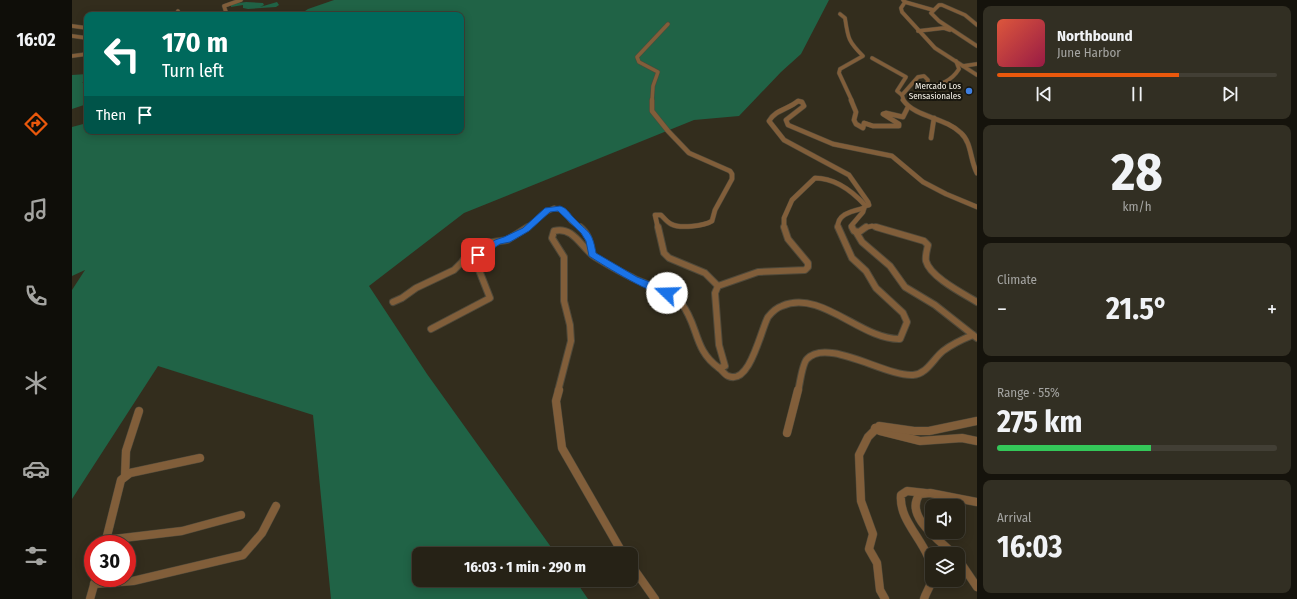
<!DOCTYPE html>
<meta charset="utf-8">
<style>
body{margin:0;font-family:"Fira Sans Condensed",sans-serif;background:#322f23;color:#f1f3f6;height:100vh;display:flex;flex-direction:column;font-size:15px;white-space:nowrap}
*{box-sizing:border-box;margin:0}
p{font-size:13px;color:#a4a4a1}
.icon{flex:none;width:22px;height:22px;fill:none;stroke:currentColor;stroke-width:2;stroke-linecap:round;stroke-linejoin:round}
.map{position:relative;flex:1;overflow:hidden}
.details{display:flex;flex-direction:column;gap:6px;padding:6px;background:#15130c;width:320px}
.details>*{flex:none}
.hud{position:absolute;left:12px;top:12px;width:380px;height:122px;border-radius:8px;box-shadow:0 2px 10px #0003,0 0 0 1px #423f35;background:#00695c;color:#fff;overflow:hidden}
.fabs{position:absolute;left:853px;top:499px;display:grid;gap:8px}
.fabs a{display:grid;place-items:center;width:40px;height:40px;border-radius:8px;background:#262216;box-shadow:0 2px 10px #0003,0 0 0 1px #423f35;font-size:20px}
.speed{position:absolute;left:12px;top:535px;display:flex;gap:8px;font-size:20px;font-weight:700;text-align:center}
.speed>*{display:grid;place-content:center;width:52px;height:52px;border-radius:50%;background:#262216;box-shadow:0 2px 10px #0003,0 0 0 1px #423f35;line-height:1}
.speed .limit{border:6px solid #d22;background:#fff;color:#111}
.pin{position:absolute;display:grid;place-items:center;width:34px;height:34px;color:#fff;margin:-17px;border-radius:8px;box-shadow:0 2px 6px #0006}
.me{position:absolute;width:44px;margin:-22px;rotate:291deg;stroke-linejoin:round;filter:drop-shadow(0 0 3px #0008)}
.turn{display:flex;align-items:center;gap:14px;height:84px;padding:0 12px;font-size:18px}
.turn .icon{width:52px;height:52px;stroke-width:2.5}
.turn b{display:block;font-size:28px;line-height:34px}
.then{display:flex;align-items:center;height:38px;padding:0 12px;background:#0003;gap:8px;font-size:15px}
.big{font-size:30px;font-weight:700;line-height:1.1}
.details .tile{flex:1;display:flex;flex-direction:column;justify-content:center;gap:6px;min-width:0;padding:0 14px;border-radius:8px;background:#322f23}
.details .dial{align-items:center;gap:0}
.dial b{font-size:52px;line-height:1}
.song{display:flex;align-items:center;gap:12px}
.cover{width:48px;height:48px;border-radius:6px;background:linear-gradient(135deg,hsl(10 70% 55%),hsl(340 70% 35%))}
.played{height:4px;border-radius:2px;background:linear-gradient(90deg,#ea580c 65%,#423f35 65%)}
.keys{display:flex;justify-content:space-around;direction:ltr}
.heat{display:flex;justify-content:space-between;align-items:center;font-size:22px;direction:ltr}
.charge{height:6px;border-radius:3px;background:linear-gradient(90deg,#34c759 55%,#423f35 0)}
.trip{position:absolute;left:340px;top:547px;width:226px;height:40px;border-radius:8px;background:#262216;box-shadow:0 2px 10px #0003,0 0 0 1px #423f35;font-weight:700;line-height:40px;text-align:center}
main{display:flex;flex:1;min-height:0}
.tab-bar{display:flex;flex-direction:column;width:72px;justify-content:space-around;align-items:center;background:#0f0e09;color:#a4a4a1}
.tab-bar .icon{width:28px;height:28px}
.tab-bar .on{color:#ea580c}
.tab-bar b{font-size:18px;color:#f1f3f6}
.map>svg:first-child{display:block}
</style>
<main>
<nav class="tab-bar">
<b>16:02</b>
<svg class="icon on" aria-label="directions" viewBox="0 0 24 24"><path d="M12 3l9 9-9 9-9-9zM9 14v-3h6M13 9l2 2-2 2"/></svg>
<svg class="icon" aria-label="music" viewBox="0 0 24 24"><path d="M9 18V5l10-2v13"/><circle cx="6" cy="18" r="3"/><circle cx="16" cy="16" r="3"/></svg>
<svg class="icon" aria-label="phone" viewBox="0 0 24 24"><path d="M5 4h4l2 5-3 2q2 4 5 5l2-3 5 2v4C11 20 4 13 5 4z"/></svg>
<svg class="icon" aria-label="climate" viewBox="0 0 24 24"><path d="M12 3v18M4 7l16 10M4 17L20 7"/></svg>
<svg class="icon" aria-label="car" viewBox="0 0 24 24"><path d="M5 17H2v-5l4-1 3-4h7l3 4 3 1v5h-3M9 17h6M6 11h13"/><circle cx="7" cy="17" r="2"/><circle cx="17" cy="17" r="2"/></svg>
<svg class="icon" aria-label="filters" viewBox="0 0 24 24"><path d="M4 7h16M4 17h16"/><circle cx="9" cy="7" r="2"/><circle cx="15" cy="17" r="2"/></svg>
</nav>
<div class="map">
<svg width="905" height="599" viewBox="0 0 905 599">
<rect width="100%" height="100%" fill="#332d1d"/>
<g fill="#206346">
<path d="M 262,0 L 757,0 L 729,54 L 709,72 L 667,116 L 622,120 L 392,213 L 297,286 L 355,374 L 484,554 L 347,554 L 347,580 L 503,580 L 516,599 L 259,599 L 241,415 L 86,366 L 0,499 L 0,290 L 13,270 L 0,276 L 0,127 L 15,123 L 15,131 L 389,131 L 389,15 L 227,15 L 236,9 Z"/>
<path d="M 174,2 L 191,3 L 192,5 L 188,7 L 205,2 L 207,5 L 204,7 L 176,9 L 171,8 L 171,5 L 159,7 L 159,4 Z"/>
<path d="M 15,74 L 15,79 L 10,83 L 15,83 L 15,104 L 0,109 L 0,75 Z"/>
</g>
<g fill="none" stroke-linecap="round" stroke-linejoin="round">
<g stroke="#4f493a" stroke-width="4.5">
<g id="street-far3">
<path d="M 831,0 L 833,2 L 829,8 L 830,12 L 863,48 L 905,75"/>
<path d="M 833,2 L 861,10"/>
<path d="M 768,14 L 773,18 C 776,38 776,41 791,56 L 768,69 L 767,73 L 780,101"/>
<path d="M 104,15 L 106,11"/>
<path d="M 155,15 L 152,6 L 169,0"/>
<path d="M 905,25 L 893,15 L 870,5 L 867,5 L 859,13 L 867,21 L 905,46"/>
<path d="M 0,26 L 15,28"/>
<path d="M 846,31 L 872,28 L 878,30"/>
<path d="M 0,36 L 15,38"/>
<path d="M 0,56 L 15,54"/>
<path d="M 800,58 L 834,77 L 825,91 L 830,95"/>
<path d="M 891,66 L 905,64"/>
<path d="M 580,101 L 581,86 L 586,72 L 567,62 L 565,57 L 596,24"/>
<path d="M 832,101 L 830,95 L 846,77 L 852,76 L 856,80 L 855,84 C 868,87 880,80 887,69 L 884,61"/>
</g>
</g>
<g stroke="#4f493a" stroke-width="5.5">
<g id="street-far2">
<path d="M 580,100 L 580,111 L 596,131 L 617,153 L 658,171 L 660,174 L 660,179 L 643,210 L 640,221 C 632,226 608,229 599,224 C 595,222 592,218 589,215 L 583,215 L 586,228"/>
<path d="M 779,100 L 784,112 L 782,120 L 784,124 L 791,128 L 792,123 L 801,126 L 827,126 L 827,124 L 811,114 L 814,113 L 831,117 L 836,107"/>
<path d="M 831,100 C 844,118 873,117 889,133 C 900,143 898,161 905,173"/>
<path d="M 859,138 L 862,118"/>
<path d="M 793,206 L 797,205 L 796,202 L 777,175 L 712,140 L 697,121 C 703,110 717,109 726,101 L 730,102 L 732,106 L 714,120 L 716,125 L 761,144 L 820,156 L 851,182 L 874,194 L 905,207"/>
<path d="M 455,228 L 471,214 L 482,208 L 492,211 L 499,221 L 509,228"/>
<path d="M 712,228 L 712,218 L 720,200 L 743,178 C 762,178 780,191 793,205 L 791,212 L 779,226 L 780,228"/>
<path d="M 766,228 C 764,214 781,211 792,208"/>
<path d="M 792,228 L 800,226 L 808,228"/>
</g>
</g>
<g stroke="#4f493a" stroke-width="8">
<g id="street-far1">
<path d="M 508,227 C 517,234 518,243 520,254"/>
<path d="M 586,227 L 592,253 L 597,258 L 633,273 L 646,286"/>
<path d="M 780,227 L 782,231 L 787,232 L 794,227"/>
<path d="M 804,227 L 852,241 L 856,245 C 855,250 853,256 854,261 C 858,277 892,294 905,302"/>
<path d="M 784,232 L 790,242 L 818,266 L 833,287 L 863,305 L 905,338"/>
<path d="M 321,302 L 330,298 L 344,288 L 382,270 L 390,262 L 398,250 L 408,244 L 435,240 L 456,227"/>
<path d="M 359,329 L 418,298 L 403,260 L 406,255 L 421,244"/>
<path d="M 647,368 C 650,370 653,375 656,376 C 678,386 689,329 696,317 C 700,312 704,308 710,306 C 749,289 789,340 828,339 L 835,322 L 831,313 L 804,288 L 794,271 L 780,258 L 766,227"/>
<path d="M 486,391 L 499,341 L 498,325 L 492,301 L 492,257 L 480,238 L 482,231 C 502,226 509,248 523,257 C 536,265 548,272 561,278 C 576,286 598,289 609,303 C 627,325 621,350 647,368 L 653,366 L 647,345 L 643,293 L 646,286 L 686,272 L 733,270 L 736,267 L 736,263 L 716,239 L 712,227"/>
<path d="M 726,391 C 728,384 730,364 735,359 C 755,337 814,377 841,375 C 855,374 861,359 871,351 C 880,344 891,339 901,335"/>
</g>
</g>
<g stroke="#4f493a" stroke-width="9">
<g id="street">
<path d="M 487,390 L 484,401 L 490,448 L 551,554"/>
<path d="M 803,428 L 808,431 L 848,441 L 890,438 L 905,441"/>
<path d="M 715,433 L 726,390"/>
<path d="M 53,476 L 54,451 L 67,411"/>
<path d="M 34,540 L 110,531 L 169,515"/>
<path d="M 33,544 L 49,480 L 58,473 L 128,458"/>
<path d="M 882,554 C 868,541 831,515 848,494 L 858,493 L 905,502"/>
<path d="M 886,559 L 905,587"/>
<path d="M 559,565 L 583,599"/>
<path d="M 22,584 L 61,581 L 171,555 L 190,533 L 204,506"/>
<path d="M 18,599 L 24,578"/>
<path d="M 813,599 L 808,590 L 805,563 L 797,549 L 801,534 L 789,501 L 787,455 L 796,437 L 807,426 L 842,431 L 857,431 L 905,421"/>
<path d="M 852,599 C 854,592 859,586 860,579 C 863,547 826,525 829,495 L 835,491 L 853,493"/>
</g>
</g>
<use href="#street-far3" stroke="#815e3a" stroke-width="3.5"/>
<use href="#street-far2" stroke="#815e3a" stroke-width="4.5"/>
<use href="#street-far1" stroke="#815e3a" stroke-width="6"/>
<use href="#street" stroke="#815e3a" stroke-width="8"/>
</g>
<path fill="#1a73e8" stroke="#114b97" d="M 488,206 C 495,208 497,213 502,218 C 516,233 520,230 524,253 L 565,277 L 599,290 L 600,293 L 599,295 C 585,299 531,265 517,256 L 514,241 L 509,233 L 486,211 L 478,212 L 457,231 L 438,242 L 428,244 L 409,257 L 406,258 L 401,255 L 423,240 L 432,237 L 451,228 L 473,208 Z"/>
<circle fill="#3f7fe0" stroke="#18160e" stroke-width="1.5" cx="897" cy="91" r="4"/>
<g text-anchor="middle" stroke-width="4" stroke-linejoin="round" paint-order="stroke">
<g font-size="9" fill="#f8f4ea" stroke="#18160e" text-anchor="end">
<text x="889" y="89">Mercado Los<tspan x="889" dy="10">Sensasionales</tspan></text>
</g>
</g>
</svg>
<div class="fabs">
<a><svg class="icon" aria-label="sound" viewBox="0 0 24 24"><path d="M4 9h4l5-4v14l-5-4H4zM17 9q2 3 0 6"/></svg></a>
<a><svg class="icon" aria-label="layers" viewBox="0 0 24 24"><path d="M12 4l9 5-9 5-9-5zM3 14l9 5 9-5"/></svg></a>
</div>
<div class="speed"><div class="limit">30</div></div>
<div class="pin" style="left:406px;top:255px;background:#d93025"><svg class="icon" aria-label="arrive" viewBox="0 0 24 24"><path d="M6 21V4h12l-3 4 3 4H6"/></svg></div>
<svg class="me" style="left:595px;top:293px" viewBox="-20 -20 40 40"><circle r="19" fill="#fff"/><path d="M0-13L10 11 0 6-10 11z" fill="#1a73e8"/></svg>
<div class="trip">16:03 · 1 min · 290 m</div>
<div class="hud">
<div class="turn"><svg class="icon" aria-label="left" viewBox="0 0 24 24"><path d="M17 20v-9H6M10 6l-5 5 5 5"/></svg><div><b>170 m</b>Turn left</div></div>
<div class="then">Then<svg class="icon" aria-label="arrive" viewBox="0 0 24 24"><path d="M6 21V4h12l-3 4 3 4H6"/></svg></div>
</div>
</div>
<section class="details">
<div class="tile">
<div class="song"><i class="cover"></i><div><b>Northbound</b><p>June Harbor</p></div></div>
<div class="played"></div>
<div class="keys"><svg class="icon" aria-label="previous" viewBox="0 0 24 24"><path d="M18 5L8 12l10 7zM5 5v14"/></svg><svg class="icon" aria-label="pause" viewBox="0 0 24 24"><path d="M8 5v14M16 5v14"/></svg><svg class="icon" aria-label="next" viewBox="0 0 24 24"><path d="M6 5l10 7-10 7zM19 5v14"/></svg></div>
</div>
<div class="tile dial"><b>28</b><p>km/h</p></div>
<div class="tile"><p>Climate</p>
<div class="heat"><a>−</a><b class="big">21.5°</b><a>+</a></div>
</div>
<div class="tile"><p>Range · 55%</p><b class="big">275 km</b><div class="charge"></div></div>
<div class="tile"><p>Arrival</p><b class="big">16:03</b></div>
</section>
</main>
